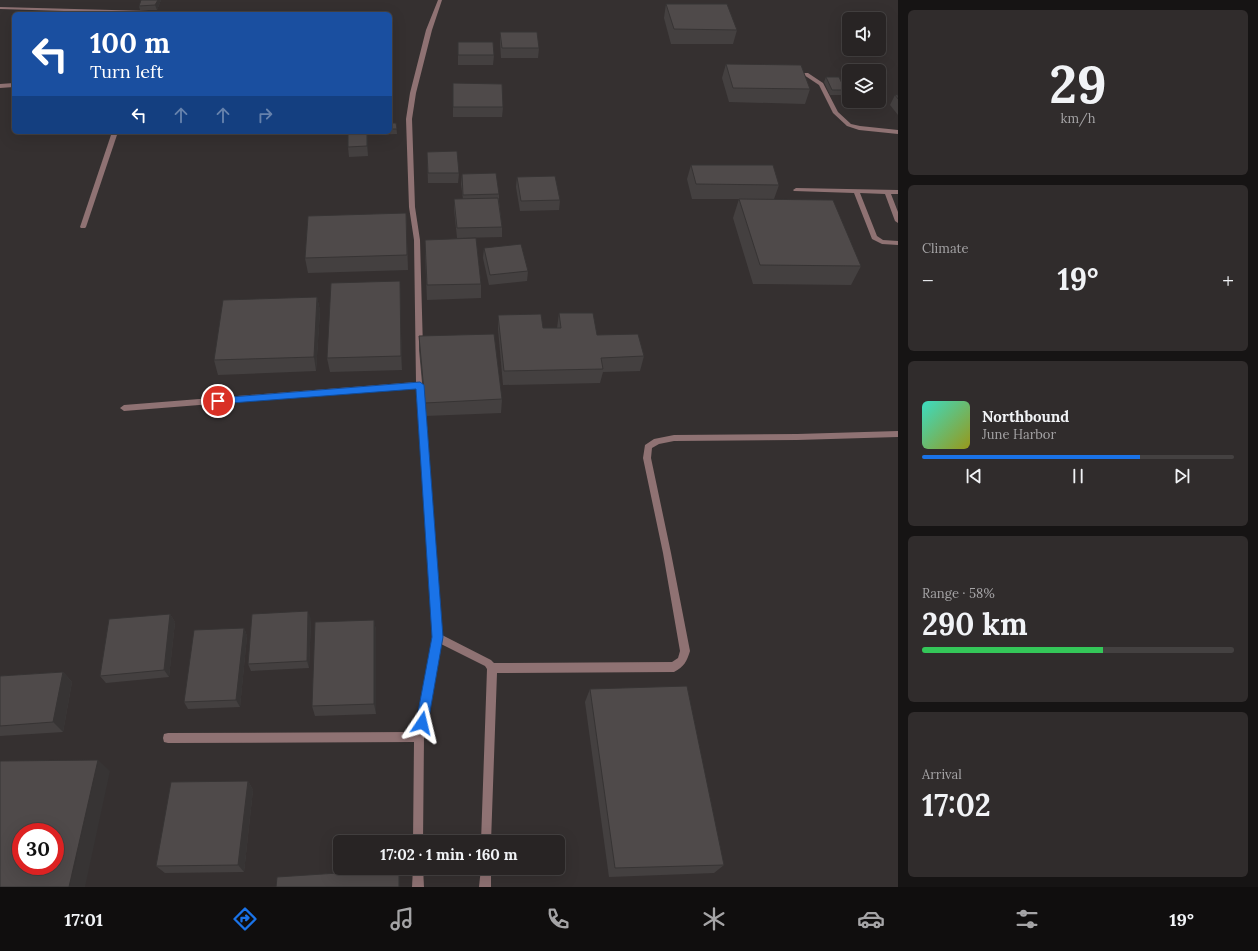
<!DOCTYPE html>
<meta charset="utf-8">
<style>
body{margin:0;font-family:Lora,serif;background:#302c2c;color:#f1f3f6;height:100vh;display:flex;flex-direction:column;font-size:15px;white-space:nowrap}
*{box-sizing:border-box;margin:0}
p{font-size:13px;color:#a5a4a6}
.icon{flex:none;width:22px;height:22px;fill:none;stroke:currentColor;stroke-width:2;stroke-linecap:round;stroke-linejoin:round}
.map{position:relative;flex:1;overflow:hidden}
.side{display:flex;flex-direction:column;gap:10px;padding:10px;background:#161414;width:360px}
.side>*{flex:none}
.guide{position:absolute;left:12px;top:12px;width:380px;height:122px;border-radius:6px;box-shadow:0 4px 16px #0002,0 0 0 1px #444141;background:#1a4fa0;color:#fff;overflow:hidden}
.buttons{position:absolute;left:842px;top:12px;display:grid;gap:8px}
.buttons a{display:grid;place-items:center;width:44px;height:44px;border-radius:6px;background:#282424;box-shadow:0 4px 16px #0002,0 0 0 1px #444141;font-size:20px}
.speed{position:absolute;left:12px;top:823px;display:flex;gap:8px;font-size:20px;font-weight:700;text-align:center}
.speed>*{display:grid;place-content:center;width:52px;height:52px;border-radius:50%;background:#282424;box-shadow:0 4px 16px #0002,0 0 0 1px #444141;line-height:1}
.speed .limit{border:6px solid #d22;background:#fff;color:#111}
.pin{position:absolute;display:grid;place-items:center;width:34px;height:34px;color:#fff;margin:-17px;border:2px solid #fff;border-radius:50%;box-shadow:0 1px 4px #0007}
.me{position:absolute;width:44px;margin:-22px;rotate:10deg;stroke-linejoin:round;filter:drop-shadow(0 0 3px #0008)}
.turn{display:flex;align-items:center;gap:14px;height:84px;padding:0 12px;font-size:18px}
.turn .icon{width:52px;height:52px;stroke-width:2.5}
.turn b{display:block;font-size:28px;line-height:34px}
.lanes{display:flex;align-items:center;height:38px;padding:0 12px;background:#0003;justify-content:center;gap:20px;direction:ltr}
.lanes .off{opacity:.35}
.big{font-size:30px;font-weight:800;line-height:1.1}
.side .tile{flex:1;display:flex;flex-direction:column;justify-content:center;gap:6px;min-width:0;padding:0 14px;border-radius:6px;background:#302c2c}
.side .dial{align-items:center;gap:0}
.dial b{font-size:52px;line-height:1}
.song{display:flex;align-items:center;gap:12px}
.cover{width:48px;height:48px;border-radius:6px;background:linear-gradient(135deg,hsl(170 70% 55%),hsl(60 70% 35%))}
.played{height:4px;border-radius:2px;background:linear-gradient(90deg,#1a73e8 70%,#444141 70%)}
.keys{display:flex;justify-content:space-around;direction:ltr}
.heat{display:flex;justify-content:space-between;align-items:center;font-size:22px;direction:ltr}
.charge{height:6px;border-radius:3px;background:linear-gradient(90deg,#34c759 58%,#444141 0)}
.trip{position:absolute;left:333px;top:835px;width:232px;height:40px;border-radius:6px;background:#282424;box-shadow:0 4px 16px #0002,0 0 0 1px #444141;font-weight:800;line-height:40px;text-align:center}
.dock{display:flex;height:64px;justify-content:space-around;align-items:center;background:#100e0e;color:#a5a4a6}
.dock .icon{width:28px;height:28px}
.dock .on{color:#1a73e8}
.dock b{font-size:18px;color:#f1f3f6}
main{display:flex;flex:1;min-height:0}
.map>svg:first-child{display:block}
</style>
<main>
<div class="map">
<svg width="898" height="887" viewBox="0 0 898 887">
<rect width="100%" height="100%" fill="#353030"/>
<g fill="none" stroke-linecap="round" stroke-linejoin="round">
<g fill="#8f7273" fill-rule="evenodd">
<path d="M 438,0 L 442,0 L 432,30 L 416,93 L 412,119 L 415,207 L 420,240 L 424,385 L 442,635 L 491,660 L 494,663 L 672,662 L 678,658 L 680,651 L 663,553 L 643,458 L 645,445 L 654,439 L 674,435 L 797,434 L 898,431 L 898,437 L 797,440 L 674,441 L 659,444 L 652,448 L 651,458 L 671,553 L 690,651 C 687,661 684,667 674,672 L 497,673 L 491,842 L 481,842 L 487,669 L 485,666 L 441,644 L 424,737 L 423,842 L 413,842 L 414,742 L 168,743 L 164,742 L 163,738 L 164,734 L 168,733 L 415,732 L 433,637 L 416,388 L 124,411 L 120,408 L 124,405 L 416,382 L 414,240 L 409,207 L 406,119 L 410,93 L 426,30 Z"/>
<path d="M 0,7 L 149,11 L 159,14 L 0,9 Z"/>
<path d="M 804,73 L 808,73 L 823,83 L 838,112 L 851,124 L 860,126 L 898,130 L 898,134 L 859,130 L 847,126 L 833,113 L 819,85 L 804,75 Z"/>
<path d="M 14,83 L 14,87 L 0,88 L 0,84 Z"/>
<path d="M 112,132 L 118,132 L 86,227 L 85,228 L 81,228 L 80,227 Z"/>
<path d="M 796,188 L 898,190 L 898,194 L 891,194 L 898,212 L 898,223 L 895,221 L 885,194 L 860,193 L 877,236 L 883,240 L 898,241 L 898,245 L 882,244 L 872,239 L 854,193 L 794,191 L 793,190 Z"/>
<path d="M 413,868 L 423,868 L 424,887 L 412,887 Z"/>
<path d="M 481,868 L 491,868 L 491,887 L 479,887 Z"/>
</g>
</g>
<g fill="#444040">
<path d="M 141,0 L 161,0 L 157,10 L 140,10 L 139,6 Z"/>
<path d="M 666,4 L 737,30 L 733,44 L 671,44 L 664,18 Z"/>
<path d="M 500,32 L 539,48 L 538,58 L 501,58 L 500,42 Z"/>
<path d="M 458,42 L 494,55 L 493,65 L 458,65 Z"/>
<path d="M 726,64 L 810,89 L 805,104 L 729,102 L 722,78 Z"/>
<path d="M 826,77 L 845,90 L 843,95 L 830,95 L 824,82 Z"/>
<path d="M 453,83 L 503,107 L 502,117 L 453,117 Z"/>
<path d="M 879,94 L 881,98 L 879,103 L 853,103 L 852,101 L 879,101 Z"/>
<path d="M 895,95 L 898,95 L 898,115 L 890,105 Z"/>
<path d="M 390,123 L 396,123 L 397,134 L 368,135 L 368,156 L 349,157 L 348,147 L 348,132 L 390,132 Z"/>
<path d="M 427,152 L 459,173 L 458,183 L 428,183 Z"/>
<path d="M 691,165 L 779,185 L 774,199 L 861,266 L 851,285 L 753,284 L 733,218 L 739,199 L 692,199 L 687,179 Z"/>
<path d="M 462,174 L 499,194 L 499,201 L 502,227 L 502,237 L 457,238 L 454,209 L 454,199 L 463,199 L 461,184 Z"/>
<path d="M 517,177 L 560,200 L 559,210 L 520,211 L 516,187 Z"/>
<path d="M 406,213 L 408,270 L 308,273 L 305,258 Z"/>
<path d="M 484,248 L 528,271 L 527,281 L 489,285 L 483,258 Z"/>
<path d="M 425,254 L 481,284 L 481,298 L 427,300 Z"/>
<path d="M 400,295 L 402,370 L 330,372 L 327,358 Z"/>
<path d="M 317,297 L 320,311 L 316,371 L 218,375 L 214,360 Z"/>
<path d="M 559,313 L 597,335 L 644,356 L 640,371 L 603,372 L 600,383 L 503,385 L 498,329 L 498,315 L 543,328 L 557,328 Z"/>
<path d="M 419,336 L 502,399 L 501,413 L 425,416 L 419,350 Z"/>
<path d="M 170,614 L 175,622 L 169,677 L 106,683 L 100,676 Z"/>
<path d="M 311,619 L 309,668 L 251,671 L 248,664 Z"/>
<path d="M 374,620 L 376,631 L 376,714 L 315,716 L 312,706 Z"/>
<path d="M 244,628 L 247,636 L 240,707 L 188,709 L 184,702 Z"/>
<path d="M 63,672 L 72,682 L 63,732 L 0,736 L 0,676 Z"/>
<path d="M 590,689 L 724,865 L 714,873 L 609,877 L 585,702 Z"/>
<path d="M 248,781 L 253,790 L 244,872 L 165,873 L 156,866 Z"/>
</g>
<g fill="#373434">
<path d="M 158,0 L 161,0 L 157,10 L 155,5 Z"/>
<path d="M 367,132 L 368,132 L 368,156 L 367,146 Z"/>
<path d="M 400,281 L 400,295 L 402,370 L 401,356 Z"/>
<path d="M 317,297 L 320,311 L 316,371 L 314,357 Z"/>
<path d="M 308,611 L 311,619 L 309,668 L 307,661 Z"/>
<path d="M 170,614 L 175,622 L 169,677 L 164,670 Z"/>
<path d="M 374,620 L 376,631 L 376,714 L 374,704 Z"/>
<path d="M 244,628 L 247,636 L 240,707 L 236,700 Z"/>
<path d="M 63,672 L 72,682 L 63,732 L 53,722 Z"/>
<path d="M 98,760 L 110,771 L 85,887 L 69,887 Z"/>
<path d="M 248,781 L 253,790 L 244,872 L 238,865 Z"/>
<path d="M 399,869 L 400,876 L 400,887 L 399,887 Z"/>
</g>
<g fill="#4f4a4a" stroke="#373434" fill-rule="evenodd">
<path d="M 141,0 L 158,0 L 155,5 L 139,6 Z"/>
<path d="M 666,4 L 727,4 L 737,30 L 674,29 Z"/>
<path d="M 500,32 L 537,32 L 539,48 L 502,48 Z"/>
<path d="M 458,42 L 493,42 L 494,55 L 458,55 Z"/>
<path d="M 726,64 L 801,65 L 810,89 L 733,88 Z"/>
<path d="M 826,77 L 839,77 L 845,90 L 832,90 Z"/>
<path d="M 453,83 L 502,84 L 503,107 L 453,107 Z"/>
<path d="M 895,95 L 898,95 L 898,99 Z"/>
<path d="M 390,123 L 396,123 L 397,129 L 390,129 Z"/>
<path d="M 348,132 L 367,132 L 367,146 L 348,147 Z"/>
<path d="M 457,151 L 459,173 L 428,173 L 427,152 Z"/>
<path d="M 691,165 L 773,165 L 779,185 L 696,184 Z"/>
<path d="M 496,173 L 499,194 L 463,195 L 462,174 Z"/>
<path d="M 555,176 L 560,200 L 521,201 L 517,177 Z"/>
<path d="M 498,198 L 502,227 L 457,228 L 454,199 Z"/>
<path d="M 739,199 L 833,200 L 861,266 L 760,265 Z"/>
<path d="M 406,213 L 407,255 L 305,258 L 308,216 Z"/>
<path d="M 476,238 L 481,284 L 427,285 L 425,240 Z"/>
<path d="M 521,244 L 528,271 L 490,275 L 484,248 Z"/>
<path d="M 400,281 L 401,356 L 327,358 L 331,283 Z"/>
<path d="M 317,297 L 314,357 L 214,360 L 223,300 Z"/>
<path d="M 559,313 L 593,313 L 597,335 L 638,334 L 644,356 L 601,358 L 603,369 L 504,371 L 498,315 L 541,314 L 543,328 L 561,328 Z"/>
<path d="M 494,334 L 502,399 L 425,403 L 419,336 Z"/>
<path d="M 308,611 L 307,661 L 248,664 L 252,614 Z"/>
<path d="M 170,614 L 164,670 L 100,676 L 109,619 Z"/>
<path d="M 374,620 L 374,704 L 312,706 L 315,622 Z"/>
<path d="M 244,628 L 236,700 L 184,702 L 194,630 Z"/>
<path d="M 63,672 L 53,722 L 0,726 L 0,676 Z"/>
<path d="M 687,686 L 724,865 L 615,868 L 590,689 Z"/>
<path d="M 98,760 L 69,887 L 0,887 L 0,761 ZM 21,832 L 55,832 L 55,866 L 21,866 Z"/>
<path d="M 248,781 L 238,865 L 156,866 L 171,782 Z"/>
<path d="M 399,869 L 399,887 L 276,887 L 277,877 Z"/>
</g>
<path fill="#1a73e8" stroke="#114b97" d="M 420,382 L 424,385 L 443,637 L 428,723 L 426,727 L 422,729 L 418,727 L 416,723 L 432,637 L 416,389 L 218,404 L 213,401 L 218,398 Z"/>
</svg>
<div class="buttons">
<a><svg class="icon" aria-label="sound" viewBox="0 0 24 24"><path d="M4 9h4l5-4v14l-5-4H4zM17 9q2 3 0 6"/></svg></a>
<a><svg class="icon" aria-label="layers" viewBox="0 0 24 24"><path d="M12 4l9 5-9 5-9-5zM3 14l9 5 9-5"/></svg></a>
</div>
<div class="speed"><div class="limit">30</div></div>
<div class="pin" style="left:218px;top:401px;background:#d93025"><svg class="icon" aria-label="arrive" viewBox="0 0 24 24"><path d="M6 21V4h12l-3 4 3 4H6"/></svg></div>
<svg class="me" style="left:422px;top:723px" viewBox="-20 -20 40 40"><path d="M0-17L14 15 0 8-14 15z" fill="#1a73e8" stroke="#fff" stroke-width="4"/></svg>
<div class="trip">17:02 · 1 min · 160 m</div>
<div class="guide">
<div class="turn"><svg class="icon" aria-label="left" viewBox="0 0 24 24"><path d="M17 20v-9H6M10 6l-5 5 5 5"/></svg><div><b>100 m</b>Turn left</div></div>
<div class="lanes"><svg class="icon" aria-label="left" viewBox="0 0 24 24"><path d="M17 20v-9H6M10 6l-5 5 5 5"/></svg><svg class="icon off" aria-label="ahead" viewBox="0 0 24 24"><path d="M12 20V5M6 11l6-6 6 6"/></svg><svg class="icon off" aria-label="ahead" viewBox="0 0 24 24"><path d="M12 20V5M6 11l6-6 6 6"/></svg><svg class="icon off" aria-label="right" viewBox="0 0 24 24"><path d="M7 20v-9h11M14 6l5 5-5 5"/></svg></div>
</div>
</div>
<section class="side">
<div class="tile dial"><b>29</b><p>km/h</p></div>
<div class="tile"><p>Climate</p>
<div class="heat"><a>−</a><b class="big">19°</b><a>+</a></div>
</div>
<div class="tile">
<div class="song"><i class="cover"></i><div><b>Northbound</b><p>June Harbor</p></div></div>
<div class="played"></div>
<div class="keys"><svg class="icon" aria-label="previous" viewBox="0 0 24 24"><path d="M18 5L8 12l10 7zM5 5v14"/></svg><svg class="icon" aria-label="pause" viewBox="0 0 24 24"><path d="M8 5v14M16 5v14"/></svg><svg class="icon" aria-label="next" viewBox="0 0 24 24"><path d="M6 5l10 7-10 7zM19 5v14"/></svg></div>
</div>
<div class="tile"><p>Range · 58%</p><b class="big">290 km</b><div class="charge"></div></div>
<div class="tile"><p>Arrival</p><b class="big">17:02</b></div>
</section>
</main>
<nav class="dock">
<b>17:01</b>
<svg class="icon on" aria-label="directions" viewBox="0 0 24 24"><path d="M12 3l9 9-9 9-9-9zM9 14v-3h6M13 9l2 2-2 2"/></svg>
<svg class="icon" aria-label="music" viewBox="0 0 24 24"><path d="M9 18V5l10-2v13"/><circle cx="6" cy="18" r="3"/><circle cx="16" cy="16" r="3"/></svg>
<svg class="icon" aria-label="phone" viewBox="0 0 24 24"><path d="M5 4h4l2 5-3 2q2 4 5 5l2-3 5 2v4C11 20 4 13 5 4z"/></svg>
<svg class="icon" aria-label="climate" viewBox="0 0 24 24"><path d="M12 3v18M4 7l16 10M4 17L20 7"/></svg>
<svg class="icon" aria-label="car" viewBox="0 0 24 24"><path d="M5 17H2v-5l4-1 3-4h7l3 4 3 1v5h-3M9 17h6M6 11h13"/><circle cx="7" cy="17" r="2"/><circle cx="17" cy="17" r="2"/></svg>
<svg class="icon" aria-label="filters" viewBox="0 0 24 24"><path d="M4 7h16M4 17h16"/><circle cx="9" cy="7" r="2"/><circle cx="15" cy="17" r="2"/></svg>
<b>19°</b>
</nav>
